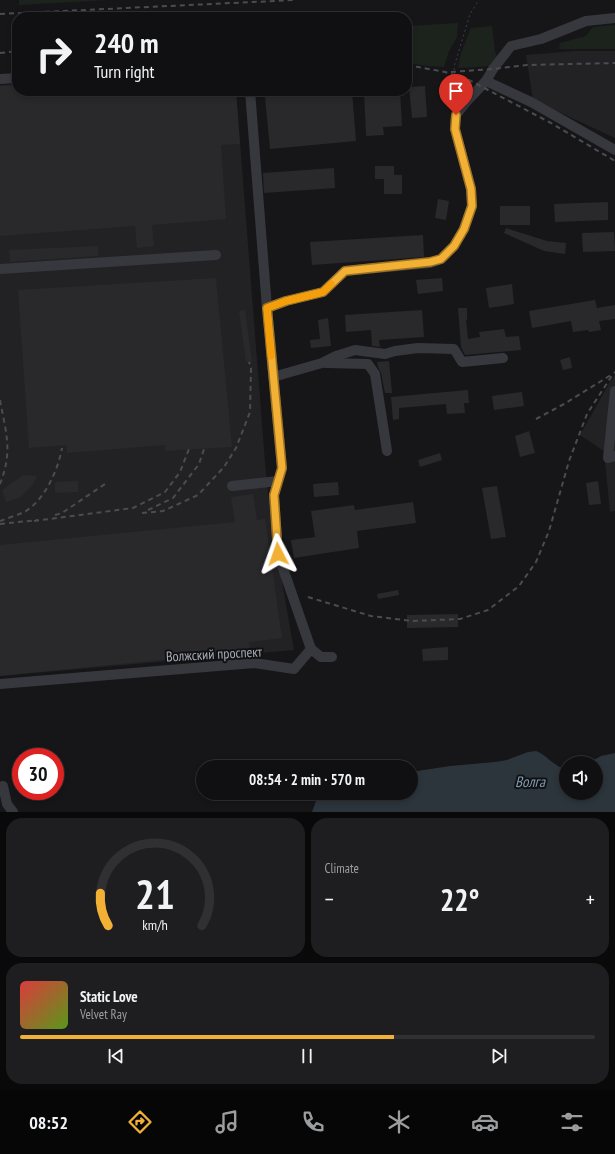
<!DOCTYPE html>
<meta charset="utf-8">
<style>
body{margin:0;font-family:"PT Sans Narrow",sans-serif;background:#1e1e20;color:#f1f3f6;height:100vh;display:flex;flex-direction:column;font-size:15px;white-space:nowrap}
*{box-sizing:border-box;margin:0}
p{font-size:13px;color:#9c9d9f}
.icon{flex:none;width:22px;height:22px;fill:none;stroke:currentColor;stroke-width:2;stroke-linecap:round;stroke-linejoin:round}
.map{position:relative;height:812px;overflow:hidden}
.details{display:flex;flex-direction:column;gap:6px;padding:6px;background:#09090a;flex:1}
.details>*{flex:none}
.top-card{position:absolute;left:12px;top:12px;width:400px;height:84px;border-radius:16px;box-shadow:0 2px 6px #0003,0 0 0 1px #303032;background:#101012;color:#f1f3f6;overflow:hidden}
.controls{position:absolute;left:559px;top:756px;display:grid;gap:8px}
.controls a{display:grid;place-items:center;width:44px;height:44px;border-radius:50%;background:#101012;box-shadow:0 2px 6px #0003,0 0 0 1px #303032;font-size:20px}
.speed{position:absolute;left:12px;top:748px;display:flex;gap:8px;font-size:20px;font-weight:700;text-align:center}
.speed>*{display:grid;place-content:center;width:52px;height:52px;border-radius:50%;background:#101012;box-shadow:0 2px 6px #0003,0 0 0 1px #303032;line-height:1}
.speed .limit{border:6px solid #d22;background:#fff;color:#111}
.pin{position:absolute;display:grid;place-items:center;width:34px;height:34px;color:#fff;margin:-41px -17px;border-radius:50% 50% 50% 0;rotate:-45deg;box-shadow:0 0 4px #0007}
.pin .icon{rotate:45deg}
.me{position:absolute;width:44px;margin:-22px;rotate:356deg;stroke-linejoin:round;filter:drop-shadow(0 0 3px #0008)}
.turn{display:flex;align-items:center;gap:14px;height:84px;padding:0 16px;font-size:18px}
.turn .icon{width:52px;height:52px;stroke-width:2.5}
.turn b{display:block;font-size:28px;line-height:34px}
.big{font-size:30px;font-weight:700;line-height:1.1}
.details .widget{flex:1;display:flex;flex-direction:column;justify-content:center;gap:6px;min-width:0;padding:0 14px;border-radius:16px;background:#1e1e20}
.details .dial{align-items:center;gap:0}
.dial svg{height:104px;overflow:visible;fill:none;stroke:#303032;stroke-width:7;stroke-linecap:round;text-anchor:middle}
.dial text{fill:#f1f3f6;stroke:none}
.song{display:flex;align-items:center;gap:12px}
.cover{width:48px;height:48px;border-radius:6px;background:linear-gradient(135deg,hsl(0 70% 55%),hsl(90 70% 35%))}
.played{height:4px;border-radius:2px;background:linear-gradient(90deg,#f2b134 65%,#303032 65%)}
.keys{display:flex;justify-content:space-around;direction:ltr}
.heat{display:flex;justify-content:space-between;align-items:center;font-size:22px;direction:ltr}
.details .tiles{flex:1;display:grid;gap:6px;grid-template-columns:1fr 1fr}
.widget:last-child{grid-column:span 2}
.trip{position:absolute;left:196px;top:760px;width:222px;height:40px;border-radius:20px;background:#101012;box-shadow:0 2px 6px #0003,0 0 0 1px #303032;font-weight:700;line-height:40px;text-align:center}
.tabs{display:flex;height:64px;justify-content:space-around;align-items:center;background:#060607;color:#9c9d9f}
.tabs .icon{width:28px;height:28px}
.tabs .selected{color:#f2b134}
.tabs b{font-size:18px;color:#f1f3f6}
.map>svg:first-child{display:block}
</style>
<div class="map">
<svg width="615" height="812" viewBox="0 0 615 812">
<rect width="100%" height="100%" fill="#161618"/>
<g fill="#222225">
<path d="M 575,51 L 615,51 L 615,138 L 533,100 L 526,55 Z"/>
<path d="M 17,84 L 17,91 L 236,91 L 265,462 L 271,519 L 294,650 L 0,676 L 0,85 Z"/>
<path d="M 615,375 L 615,511 L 610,512 L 604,451 L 580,435 L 610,382 Z"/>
</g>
<g fill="#1c231d">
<path d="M 19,0 L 108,0 L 19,5 Z"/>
<path d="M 458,23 L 457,37 L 449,51 L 444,67 L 427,66 L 407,63 L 407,26 Z"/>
<path d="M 615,25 L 615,49 L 559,49 L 560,43 L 586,36 L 593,27 Z"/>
<path d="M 492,26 L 495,52 L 498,58 L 492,66 L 458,68 L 461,53 L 471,28 Z"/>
</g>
<path fill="#2c353c" d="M 536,751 C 547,755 554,767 566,769 L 566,793 L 596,793 L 596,763 L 588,763 L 601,756 L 615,753 L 615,812 L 312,812 L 316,801 L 322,796 L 330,793 L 411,793 L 411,772 L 450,766 L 495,762 L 507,760 L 528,752 Z"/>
<g fill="#29292c">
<path d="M 17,85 L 17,91 L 236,91 L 240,144 L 221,145 L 226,219 L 152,225 L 154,246 L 137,248 L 135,226 L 0,236 L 0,86 Z"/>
<path d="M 425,86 L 427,117 L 412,118 L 409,87 Z"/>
<path d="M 328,91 L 352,91 L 356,141 L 270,149 L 265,97 Z"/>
<path d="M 364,91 L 400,91 L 402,126 L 383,127 L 384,135 L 366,136 Z"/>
<path d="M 375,166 L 394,166 L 394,175 L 402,175 L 402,194 L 384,194 L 384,179 L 375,179 Z"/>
<path d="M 334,168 L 335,188 L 264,193 L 263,173 Z"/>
<path d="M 438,199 L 449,201 L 446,220 L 435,218 Z"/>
<path d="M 608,202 L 608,220 L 555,222 L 554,204 Z"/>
<rect x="500" y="206" width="30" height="19"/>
<path d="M 506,228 L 547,241 L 566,243 L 565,254 L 544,251 L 504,233 Z"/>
<path d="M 614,232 L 615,251 L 583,252 L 582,233 Z"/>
<path d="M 423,235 L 424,257 L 312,265 L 310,242 Z"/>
<path d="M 98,246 L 98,256 L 10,262 L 9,250 Z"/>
<path d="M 216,278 L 232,447 L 165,451 L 165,445 L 67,453 L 67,445 L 29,448 L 18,290 Z"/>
<path d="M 442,278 L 443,291 L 418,294 L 416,280 Z"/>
<path d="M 512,284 L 514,304 L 489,308 L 486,288 Z"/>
<path d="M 595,300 L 597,308 L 615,305 L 615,319 L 599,321 L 601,330 L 589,332 L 588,330 L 573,332 L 571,321 L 532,328 L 529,311 Z"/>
<path d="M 458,308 L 467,308 L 467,320 L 466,320 L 468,339 L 480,337 L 479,332 L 504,329 L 506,337 L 519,336 L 521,350 L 465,355 L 461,347 Z"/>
<path d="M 245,310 L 252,362 L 246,362 L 239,311 Z"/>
<path d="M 422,310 L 424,337 L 379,340 L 380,347 L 372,346 L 371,330 L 346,332 L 345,315 Z"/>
<path d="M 328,318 L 331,346 L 311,348 L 310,340 L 320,339 L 318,320 Z"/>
<path d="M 570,357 L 572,368 L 563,370 L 560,360 Z"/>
<path d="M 389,361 L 392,393 L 385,393 L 381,373 L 378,367 L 377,362 Z"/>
<path d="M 468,390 L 469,403 L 464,403 L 465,413 L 447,414 L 446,404 L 399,408 L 399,419 L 393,420 L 391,397 Z"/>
<path d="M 522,392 L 524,406 L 494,410 L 492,396 Z"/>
<path d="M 529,431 L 535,453 L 520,457 L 515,436 Z"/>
<path d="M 440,453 L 442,460 L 420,467 L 418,460 Z"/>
<path d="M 23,475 L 37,476 L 32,486 L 19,498 L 6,502 L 2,490 Z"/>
<path d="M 78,481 L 78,492 L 55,493 L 55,482 Z"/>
<path d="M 598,481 L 601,504 L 589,505 L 586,483 Z"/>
<path d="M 338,482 L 339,495 L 314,497 L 313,484 Z"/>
<path d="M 497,486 L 506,537 L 491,539 L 482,488 Z"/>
<path d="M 253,494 L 257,520 L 265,519 L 282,638 L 249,642 L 250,651 L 0,676 L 0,545 L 235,522 L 231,497 Z"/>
<path d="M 413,502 L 416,523 L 357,531 L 359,548 L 294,558 L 291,540 L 315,537 L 311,511 L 354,505 L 355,510 Z"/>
<path d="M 398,590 L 399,595 L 378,599 L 377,594 Z"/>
<path d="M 458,614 L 458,627 L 407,628 L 407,615 Z"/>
<path d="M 448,647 L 448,660 L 423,661 L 422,649 Z"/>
</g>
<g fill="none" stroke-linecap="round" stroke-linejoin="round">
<path stroke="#3d3f44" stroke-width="1" stroke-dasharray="2 3" stroke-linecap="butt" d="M 456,100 L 454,67 L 470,14 L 479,0"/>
<g stroke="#37383d" stroke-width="10">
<path d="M 0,79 L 17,78"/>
<path d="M 486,81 L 531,102 L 615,150"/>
<path d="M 0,269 L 216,255"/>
<path d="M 267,308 L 286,301 L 323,292 L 345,271 L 430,263 L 441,259 L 454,246 L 464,229 L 472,206 L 471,189 L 455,129 L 456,115 L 467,101 L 486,81 L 493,69 L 511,46 L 541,39 L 586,21 L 615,18"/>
<path d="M 326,363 L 368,364 L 375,374 L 387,451"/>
<path d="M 273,377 L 322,363 L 336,356 L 355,350 L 385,354 L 395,351 L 418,348 L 454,349 L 462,362 L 503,358"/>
<path d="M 615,391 L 608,458 L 615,456"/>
<path d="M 232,486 L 278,481"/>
<path d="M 311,649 L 321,657 L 332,657"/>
<path d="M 0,684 L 254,663 L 294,669 L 311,649 L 278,554 L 274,495 L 282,469 L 267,308 L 250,91"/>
<path d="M 3,786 L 7,804 L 13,812"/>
</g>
<g stroke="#4a4c52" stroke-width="2" stroke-dasharray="5 4" stroke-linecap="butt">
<path d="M 0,14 L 295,0"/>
<path d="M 0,53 L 17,51"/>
<path d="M 407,65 L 445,72 L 469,80 L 551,123 L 615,161"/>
<path d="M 451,72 L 493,69 L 527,65 L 615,63"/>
<path d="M 0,400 C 6,433 13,451 0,484"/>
<path d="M 536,419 L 564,404 L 611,375"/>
<path d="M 148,510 L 173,498 L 199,464 L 204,449"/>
<path d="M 142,513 L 163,511 L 198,495 L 224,467 L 236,448 L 250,412 L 251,368 L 249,362"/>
<path d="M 55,515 L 62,513 L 105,484"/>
<path d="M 0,521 C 8,518 18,515 26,511 C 45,499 58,470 62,448"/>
<path d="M 34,521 L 133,508 L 165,492 L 180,472 L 189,449"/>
<path d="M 0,524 L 38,520"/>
<path d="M 308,597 L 371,616 L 412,621 L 460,619 L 488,610 L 519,586 L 536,562 L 549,531 L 569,461 L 587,414 L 613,374 L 615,372"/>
</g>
</g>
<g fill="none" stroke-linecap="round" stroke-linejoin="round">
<g stroke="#9d7322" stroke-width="10">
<path id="route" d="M 278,554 L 274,495 L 282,468 L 267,308 L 286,301 L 323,292 L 345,271 L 430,262 L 441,259 L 454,246 L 464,229 L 472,206 L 471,189 L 455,129 L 456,115"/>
</g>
<use href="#route" stroke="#f2b134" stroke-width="7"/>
<path stroke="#f59e0b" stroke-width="7" d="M 271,356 L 267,308 L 286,301 L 323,292 L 331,284"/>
</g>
<g text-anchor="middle" stroke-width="4" stroke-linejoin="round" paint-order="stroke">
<g font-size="14" fill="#a8adb8" stroke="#111113">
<text transform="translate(214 654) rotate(-3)" y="5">Волжский проспект</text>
</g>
<g font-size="15" font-style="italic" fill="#7f9bb3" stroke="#111113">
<text x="530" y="787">Волга</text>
</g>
</g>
</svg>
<div class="controls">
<a><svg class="icon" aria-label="sound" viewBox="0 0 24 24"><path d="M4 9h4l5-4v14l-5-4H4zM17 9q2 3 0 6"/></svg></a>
</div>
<div class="speed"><div class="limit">30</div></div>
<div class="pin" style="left:456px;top:115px;background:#d93025"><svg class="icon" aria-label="arrive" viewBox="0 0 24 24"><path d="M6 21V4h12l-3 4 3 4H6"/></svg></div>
<svg class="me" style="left:278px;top:554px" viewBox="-20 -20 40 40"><path d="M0-17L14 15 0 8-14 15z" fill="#f2b134" stroke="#fff" stroke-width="4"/></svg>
<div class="trip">08:54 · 2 min · 570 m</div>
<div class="top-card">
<div class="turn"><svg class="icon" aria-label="right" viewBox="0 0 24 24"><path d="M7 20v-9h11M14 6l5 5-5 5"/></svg><div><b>240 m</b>Turn right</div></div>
</div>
</div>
<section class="details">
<div class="tiles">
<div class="widget dial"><svg viewBox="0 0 100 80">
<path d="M14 69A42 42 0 1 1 86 69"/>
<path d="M14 69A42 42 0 0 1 8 44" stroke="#f2b134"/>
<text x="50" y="56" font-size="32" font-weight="700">21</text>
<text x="50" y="72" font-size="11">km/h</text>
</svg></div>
<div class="widget"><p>Climate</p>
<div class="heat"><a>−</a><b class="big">22°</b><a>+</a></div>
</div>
<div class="widget">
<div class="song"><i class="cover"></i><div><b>Static Love</b><p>Velvet Ray</p></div></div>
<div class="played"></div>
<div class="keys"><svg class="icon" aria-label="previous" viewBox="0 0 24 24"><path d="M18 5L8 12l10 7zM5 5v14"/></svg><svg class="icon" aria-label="pause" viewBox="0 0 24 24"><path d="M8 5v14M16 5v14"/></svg><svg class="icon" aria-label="next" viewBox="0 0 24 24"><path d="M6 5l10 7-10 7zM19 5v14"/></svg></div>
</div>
</div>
</section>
<nav class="tabs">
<b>08:52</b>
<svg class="icon selected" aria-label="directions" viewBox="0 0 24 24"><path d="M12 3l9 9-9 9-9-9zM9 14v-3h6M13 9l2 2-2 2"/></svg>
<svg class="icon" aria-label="music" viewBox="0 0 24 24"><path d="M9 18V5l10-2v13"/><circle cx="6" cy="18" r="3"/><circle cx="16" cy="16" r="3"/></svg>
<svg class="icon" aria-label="phone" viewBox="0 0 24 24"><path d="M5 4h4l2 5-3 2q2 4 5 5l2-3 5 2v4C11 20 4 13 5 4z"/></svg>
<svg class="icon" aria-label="climate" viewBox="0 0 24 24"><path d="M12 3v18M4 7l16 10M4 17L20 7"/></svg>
<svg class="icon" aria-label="car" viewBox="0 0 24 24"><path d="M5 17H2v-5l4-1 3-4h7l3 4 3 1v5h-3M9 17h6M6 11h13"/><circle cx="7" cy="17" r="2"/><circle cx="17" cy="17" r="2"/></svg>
<svg class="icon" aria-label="filters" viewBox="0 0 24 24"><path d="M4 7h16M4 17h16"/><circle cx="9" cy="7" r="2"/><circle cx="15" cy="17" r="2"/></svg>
</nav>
